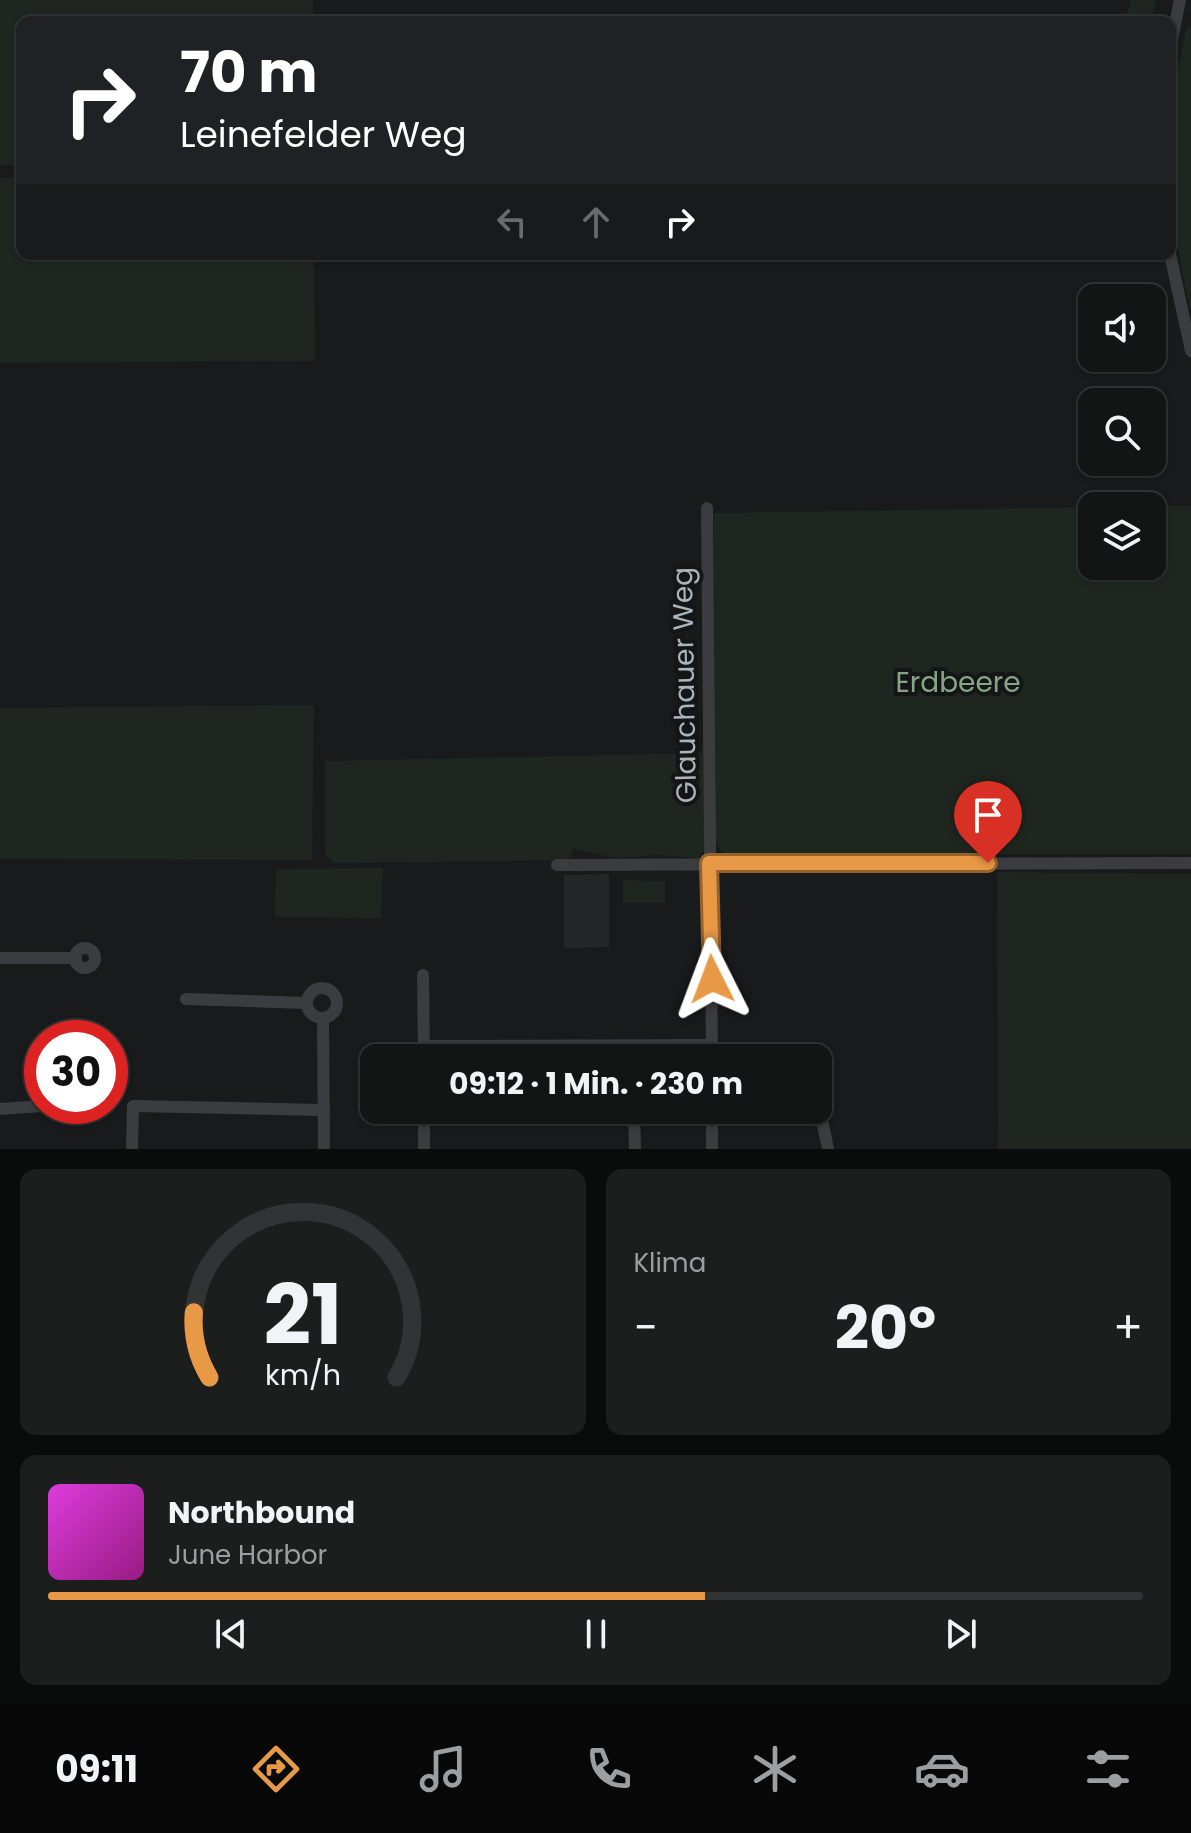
<!DOCTYPE html>
<html lang="de">
<meta charset="utf-8">
<style>
body{margin:0;font-family:Poppins,sans-serif;background:#1c1d1d;color:#f1f3f6;height:100vh;display:flex;flex-direction:column;font-size:30px;white-space:nowrap}
*{box-sizing:border-box;margin:0}
p{font-size:26px;color:#9d9ea0}
.icon{flex:none;width:44px;height:44px;fill:none;stroke:currentColor;stroke-width:2;stroke-linecap:round;stroke-linejoin:round}
.map{position:relative;height:1149px;overflow:hidden}
.panel{display:flex;flex-direction:column;gap:20px;padding:20px;background:#0a0b0b;flex:1}
.panel>*{flex:none}
.guide{position:absolute;left:16px;top:16px;width:1160px;height:244px;border-radius:16px;box-shadow:0 2px 6px #0004,0 0 0 2px #323334;background:#202124;color:#fff;overflow:hidden}
.fabs{position:absolute;left:1078px;top:284px;display:grid;gap:16px}
.fabs a{display:grid;place-items:center;width:88px;height:88px;border-radius:16px;background:#131414;box-shadow:0 2px 6px #0004,0 0 0 2px #323334;font-size:40px}
.speed{position:absolute;left:24px;top:1020px;display:flex;gap:16px;font-size:40px;font-weight:700;text-align:center}
.speed>*{display:grid;place-content:center;width:104px;height:104px;border-radius:50%;background:#131414;box-shadow:0 2px 6px #0004,0 0 0 2px #323334;line-height:1}
.speed .limit{border:12px solid #d22;background:#fff;color:#111}
.pin{position:absolute;display:grid;place-items:center;width:68px;height:68px;color:#fff;margin:-82px -34px;border-radius:50% 50% 50% 0;rotate:-45deg;box-shadow:0 0 8px #0007}
.pin .icon{rotate:45deg}
.me{position:absolute;width:88px;margin:-44px;rotate:357deg;stroke-linejoin:round;filter:drop-shadow(0 0 6px #0008)}
.turn{display:flex;align-items:center;gap:28px;height:168px;padding:0 32px;font-size:36px}
.turn .icon{width:104px;height:104px;stroke-width:2.5}
.turn b{display:block;font-size:56px;line-height:68px}
.lanes{display:flex;align-items:center;height:76px;padding:0 32px;background:#0003;justify-content:center;gap:40px;direction:ltr}
.lanes .off{opacity:.35}
.big{font-size:60px;font-weight:700;line-height:1.1}
.panel .tile{flex:1;display:flex;flex-direction:column;justify-content:center;gap:12px;min-width:0;padding:0 28px;border-radius:16px;background:#1c1d1d}
.panel .dial{align-items:center;gap:0}
.dial svg{height:208px;overflow:visible;fill:none;stroke:#323334;stroke-width:7;stroke-linecap:round;text-anchor:middle}
.dial text{fill:#f1f3f6;stroke:none}
.song{display:flex;align-items:center;gap:24px}
.cover{width:96px;height:96px;border-radius:12px;background:linear-gradient(135deg,hsl(300 70% 55%),hsl(310 70% 35%))}
.played{height:8px;border-radius:4px;background:linear-gradient(90deg,#e89945 60%,#323334 60%)}
.keys{display:flex;justify-content:space-around;direction:ltr}
.heat{display:flex;justify-content:space-between;align-items:center;font-size:44px;direction:ltr}
.panel .tiles{flex:1;display:grid;gap:20px;grid-template-columns:1fr 1fr}
.tile:last-child{grid-column:span 2}
.trip{position:absolute;left:360px;top:1044px;width:472px;height:80px;border-radius:16px;background:#131414;box-shadow:0 2px 6px #0004,0 0 0 2px #323334;font-weight:700;line-height:80px;text-align:center}
.tab-bar{display:flex;height:128px;justify-content:space-around;align-items:center;background:#080808;color:#9d9ea0}
.tab-bar .icon{width:56px;height:56px}
.tab-bar .current{color:#e89945}
.tab-bar b{font-size:36px;color:#f1f3f6}
.map>svg:first-child{display:block}
</style>
<div class="map">
<svg width="1191" height="1149" viewBox="0 0 1191 1149">
<rect width="100%" height="100%" fill="#191a1b"/>
<path fill="#252628" d="M 609,874 L 609,947 L 564,948 L 564,875 Z"/>
<g fill="#1f261f">
<path d="M 0,0 L 313,0 L 313,22 L 22,22 L 22,165 L 0,165 Z"/>
<path d="M 1131,0 L 1156,0 L 1151,22 L 1125,22 Z"/>
<path d="M 1187,26 L 1191,27 L 1191,312 C 1168,218 1164,121 1187,26 Z"/>
<path d="M 0,178 L 22,178 L 22,254 L 314,254 L 315,361 L 0,363 Z"/>
<path d="M 1152,506 L 1191,506 L 1191,854 L 723,854 L 716,843 L 714,513 L 1092,507 L 1092,566 L 1152,566 Z"/>
<path d="M 314,705 L 312,860 L 0,859 L 0,708 Z"/>
<path d="M 703,753 L 705,849 L 699,858 L 658,855 L 616,858 L 573,849 L 570,858 L 559,860 L 333,863 L 325,855 L 325,761 Z"/>
<path d="M 383,868 L 381,918 L 275,917 L 276,869 Z"/>
<path d="M 997,872 L 1191,874 L 1191,1149 L 998,1149 Z"/>
<path d="M 623,880 L 665,881 L 665,903 L 623,903 Z"/>
</g>
<g fill="none" stroke-linecap="round" stroke-linejoin="round">
<g stroke="#3a3c40" stroke-width="12">
<path d="M 1170,49 L 1180,0"/>
<path d="M 1170,254 L 1191,351"/>
<path d="M 707,508 L 712,1058"/>
<path d="M 557,865 L 1191,863"/>
<circle cx="85" cy="958" r="10"/>
<path d="M 0,958 L 76,958"/>
<path d="M 423,975 L 424,1058"/>
<circle cx="322" cy="1003" r="15"/>
<path d="M 186,999 L 307,1003"/>
<path d="M 323,1018 L 324,1149"/>
<path d="M 423,1046 L 712,1045"/>
<path d="M 818,1101 L 828,1149"/>
<path d="M 0,1109 L 42,1106"/>
<path d="M 424,1110 L 424,1149"/>
<path d="M 634,1110 L 635,1149"/>
<path d="M 712,1110 L 712,1149"/>
<path d="M 132,1149 L 133,1106 L 324,1110"/>
</g>
</g>
<g fill="none" stroke-linecap="round" stroke-linejoin="round">
<g stroke="#97632d" stroke-width="20">
<path id="route" d="M 712,979 L 709,863 L 988,863"/>
</g>
<use href="#route" stroke="#e89945" stroke-width="14"/>
</g>
<g text-anchor="middle" stroke-width="8" stroke-linejoin="round" paint-order="stroke">
<g font-size="28" fill="#87a485" stroke="#141516">
<text x="958" y="692">Erdbeere</text>
</g>
<g font-size="28" fill="#acb3ba" stroke="#141516">
<text transform="translate(684 685) rotate(-91)" y="10">Glauchauer Weg</text>
</g>
</g>
</svg>
<div class="fabs">
<a><svg class="icon" aria-label="sound" viewBox="0 0 24 24"><path d="M4 9h4l5-4v14l-5-4H4zM17 9q2 3 0 6"/></svg></a>
<a><svg class="icon" aria-label="search" viewBox="0 0 24 24"><circle cx="10" cy="10" r="6"/><path d="M15 15l6 6"/></svg></a>
<a><svg class="icon" aria-label="layers" viewBox="0 0 24 24"><path d="M12 4l9 5-9 5-9-5zM3 14l9 5 9-5"/></svg></a>
</div>
<div class="speed"><div class="limit">30</div></div>
<div class="pin" style="left:988px;top:863px;background:#d93025"><svg class="icon" aria-label="arrive" viewBox="0 0 24 24"><path d="M6 21V4h12l-3 4 3 4H6"/></svg></div>
<svg class="me" style="left:712px;top:979px" viewBox="-20 -20 40 40"><path d="M0-17L14 15 0 8-14 15z" fill="#e89945" stroke="#fff" stroke-width="4"/></svg>
<div class="trip">09:12 · 1 Min. · 230 m</div>
<div class="guide">
<div class="turn"><svg class="icon" aria-label="right" viewBox="0 0 24 24"><path d="M7 20v-9h11M14 6l5 5-5 5"/></svg><div><b>70 m</b>Leinefelder Weg</div></div>
<div class="lanes"><svg class="icon off" aria-label="left" viewBox="0 0 24 24"><path d="M17 20v-9H6M10 6l-5 5 5 5"/></svg><svg class="icon off" aria-label="ahead" viewBox="0 0 24 24"><path d="M12 20V5M6 11l6-6 6 6"/></svg><svg class="icon" aria-label="right" viewBox="0 0 24 24"><path d="M7 20v-9h11M14 6l5 5-5 5"/></svg></div>
</div>
</div>
<section class="panel">
<div class="tiles">
<div class="tile dial"><svg viewBox="0 0 100 80">
<path d="M14 69A42 42 0 1 1 86 69"/>
<path d="M14 69A42 42 0 0 1 8 44" stroke="#e89945"/>
<text x="50" y="56" font-size="32" font-weight="700">21</text>
<text x="50" y="72" font-size="11">km/h</text>
</svg></div>
<div class="tile"><p>Klima</p>
<div class="heat"><a>−</a><b class="big">20°</b><a>+</a></div>
</div>
<div class="tile">
<div class="song"><i class="cover"></i><div><b>Northbound</b><p>June Harbor</p></div></div>
<div class="played"></div>
<div class="keys"><svg class="icon" aria-label="previous" viewBox="0 0 24 24"><path d="M18 5L8 12l10 7zM5 5v14"/></svg><svg class="icon" aria-label="pause" viewBox="0 0 24 24"><path d="M8 5v14M16 5v14"/></svg><svg class="icon" aria-label="next" viewBox="0 0 24 24"><path d="M6 5l10 7-10 7zM19 5v14"/></svg></div>
</div>
</div>
</section>
<nav class="tab-bar">
<b>09:11</b>
<svg class="icon current" aria-label="directions" viewBox="0 0 24 24"><path d="M12 3l9 9-9 9-9-9zM9 14v-3h6M13 9l2 2-2 2"/></svg>
<svg class="icon" aria-label="music" viewBox="0 0 24 24"><path d="M9 18V5l10-2v13"/><circle cx="6" cy="18" r="3"/><circle cx="16" cy="16" r="3"/></svg>
<svg class="icon" aria-label="phone" viewBox="0 0 24 24"><path d="M5 4h4l2 5-3 2q2 4 5 5l2-3 5 2v4C11 20 4 13 5 4z"/></svg>
<svg class="icon" aria-label="climate" viewBox="0 0 24 24"><path d="M12 3v18M4 7l16 10M4 17L20 7"/></svg>
<svg class="icon" aria-label="car" viewBox="0 0 24 24"><path d="M5 17H2v-5l4-1 3-4h7l3 4 3 1v5h-3M9 17h6M6 11h13"/><circle cx="7" cy="17" r="2"/><circle cx="17" cy="17" r="2"/></svg>
<svg class="icon" aria-label="filters" viewBox="0 0 24 24"><path d="M4 7h16M4 17h16"/><circle cx="9" cy="7" r="2"/><circle cx="15" cy="17" r="2"/></svg>
</nav>
